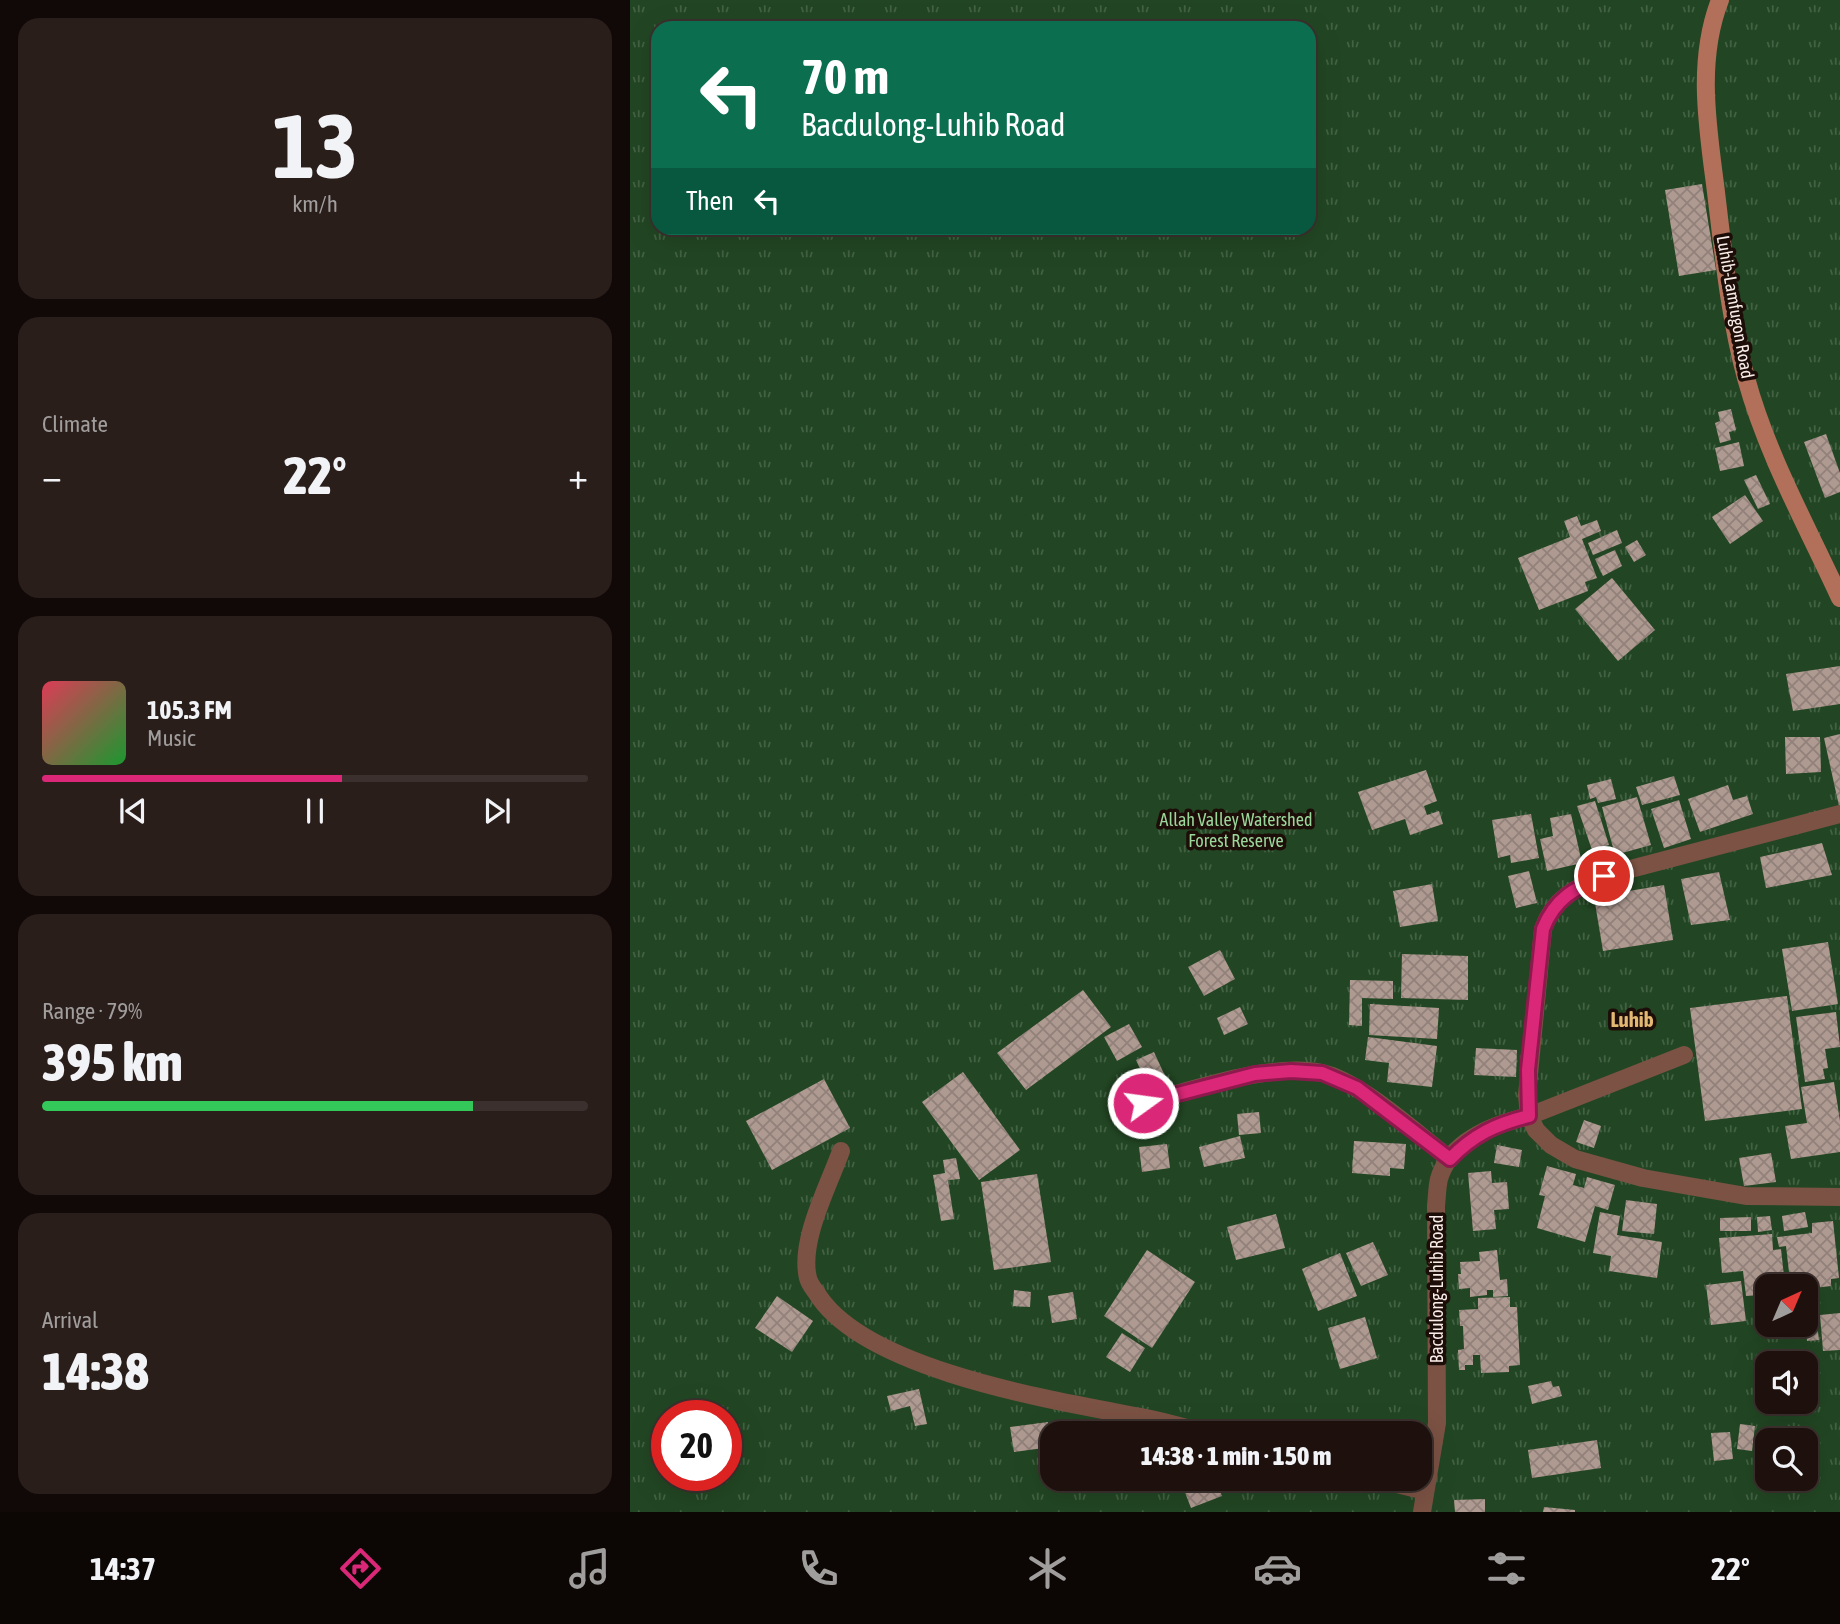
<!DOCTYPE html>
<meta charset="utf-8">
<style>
body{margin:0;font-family:"Asap Condensed",sans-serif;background:#2a1e1b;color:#f1f3f6;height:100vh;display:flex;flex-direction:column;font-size:26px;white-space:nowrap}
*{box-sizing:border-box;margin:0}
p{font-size:23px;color:#a09d9d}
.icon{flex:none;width:38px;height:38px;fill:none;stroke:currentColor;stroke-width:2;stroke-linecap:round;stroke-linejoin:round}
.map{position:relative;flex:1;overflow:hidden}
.panel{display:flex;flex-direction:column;gap:18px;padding:18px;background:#100907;width:630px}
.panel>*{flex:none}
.guide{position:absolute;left:21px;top:21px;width:665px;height:214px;border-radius:21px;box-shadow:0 7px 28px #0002,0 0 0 2px #3b302e;background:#0b6e4f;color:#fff;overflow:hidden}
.needle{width:46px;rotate:44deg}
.controls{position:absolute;left:1125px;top:1274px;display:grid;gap:14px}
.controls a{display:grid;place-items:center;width:63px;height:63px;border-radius:14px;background:#1d100d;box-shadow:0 7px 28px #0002,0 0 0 2px #3b302e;font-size:35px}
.speed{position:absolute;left:21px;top:1400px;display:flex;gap:14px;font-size:35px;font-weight:700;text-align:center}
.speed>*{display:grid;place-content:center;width:91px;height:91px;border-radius:50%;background:#1d100d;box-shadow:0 7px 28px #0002,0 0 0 2px #3b302e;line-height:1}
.speed .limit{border:10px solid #d22;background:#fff;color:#111}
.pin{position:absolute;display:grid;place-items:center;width:60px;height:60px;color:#fff;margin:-30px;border:4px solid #fff;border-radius:50%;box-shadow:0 2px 7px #0007}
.me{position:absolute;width:77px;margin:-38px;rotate:76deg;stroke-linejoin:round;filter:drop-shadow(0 0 5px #0008)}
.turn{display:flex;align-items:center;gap:24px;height:147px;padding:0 35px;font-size:32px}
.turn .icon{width:91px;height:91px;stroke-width:2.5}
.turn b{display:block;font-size:49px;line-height:60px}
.then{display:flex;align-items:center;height:66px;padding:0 35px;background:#0003;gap:14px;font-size:26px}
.big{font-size:52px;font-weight:800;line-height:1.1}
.panel .widget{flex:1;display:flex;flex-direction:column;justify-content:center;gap:10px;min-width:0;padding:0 24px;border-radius:21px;background:#2a1e1b}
.panel .dial{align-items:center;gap:0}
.dial b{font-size:91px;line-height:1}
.song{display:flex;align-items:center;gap:21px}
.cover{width:84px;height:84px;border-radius:10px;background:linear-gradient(135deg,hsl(350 70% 55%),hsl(130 70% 35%))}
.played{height:7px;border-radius:4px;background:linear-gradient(90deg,#db2777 55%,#3b302e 55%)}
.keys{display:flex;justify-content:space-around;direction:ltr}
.heat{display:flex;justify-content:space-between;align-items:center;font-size:38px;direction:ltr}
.charge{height:10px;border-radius:5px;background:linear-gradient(90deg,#34c759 79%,#3b302e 0)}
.trip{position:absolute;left:410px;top:1421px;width:392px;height:70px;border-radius:21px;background:#1d100d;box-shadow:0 7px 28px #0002,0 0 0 2px #3b302e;font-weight:800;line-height:70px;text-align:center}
.tabs{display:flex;height:112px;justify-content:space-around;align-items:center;background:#0c0605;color:#a09d9d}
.tabs .icon{width:49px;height:49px}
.tabs .active{color:#db2777}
.tabs b{font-size:32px;color:#f1f3f6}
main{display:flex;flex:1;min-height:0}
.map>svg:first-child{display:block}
</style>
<main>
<section class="panel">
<div class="widget dial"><b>13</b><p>km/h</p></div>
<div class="widget"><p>Climate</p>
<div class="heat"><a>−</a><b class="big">22°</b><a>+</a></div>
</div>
<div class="widget">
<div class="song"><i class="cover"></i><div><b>105.3 FM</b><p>Music</p></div></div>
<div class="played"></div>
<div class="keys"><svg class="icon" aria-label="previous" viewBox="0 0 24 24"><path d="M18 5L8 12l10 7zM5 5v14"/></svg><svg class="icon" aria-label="pause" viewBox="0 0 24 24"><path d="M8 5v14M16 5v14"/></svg><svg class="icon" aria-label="next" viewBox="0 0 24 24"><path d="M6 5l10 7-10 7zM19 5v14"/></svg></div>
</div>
<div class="widget"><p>Range · 79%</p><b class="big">395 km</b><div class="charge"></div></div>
<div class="widget"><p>Arrival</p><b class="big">14:38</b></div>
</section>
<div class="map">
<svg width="1210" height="1512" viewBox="0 0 1210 1512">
<defs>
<pattern id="park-tufts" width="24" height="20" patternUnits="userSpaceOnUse" patternTransform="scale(1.75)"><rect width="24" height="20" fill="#224623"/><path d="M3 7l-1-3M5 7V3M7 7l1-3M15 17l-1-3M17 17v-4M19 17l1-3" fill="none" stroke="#436143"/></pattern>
<pattern id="building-cross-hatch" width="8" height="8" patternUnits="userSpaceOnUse" patternTransform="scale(1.75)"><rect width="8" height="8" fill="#af9a91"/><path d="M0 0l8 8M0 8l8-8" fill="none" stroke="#91817a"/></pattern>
</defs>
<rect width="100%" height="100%" fill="#271611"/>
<path fill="url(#park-tufts)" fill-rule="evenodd" d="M 0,0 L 1210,0 L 1210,1512 L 0,1512 ZM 28,28 L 679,28 L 679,228 L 28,228 ZM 1138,1286 L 1176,1286 L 1176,1325 L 1138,1325 ZM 1138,1363 L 1176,1363 L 1176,1402 L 1138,1402 ZM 37,1416 L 96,1416 L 96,1475 L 37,1475 ZM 422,1433 L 789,1433 L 789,1479 L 422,1479 ZM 1138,1440 L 1176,1440 L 1176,1479 L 1138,1479 Z"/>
<g fill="url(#building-cross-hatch)">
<path d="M 1072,184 L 1086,270 L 1049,276 L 1035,190 Z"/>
<path d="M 1101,409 L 1106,430 L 1099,432 L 1101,440 L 1090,443 L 1085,423 L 1090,421 L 1088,412 Z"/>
<path d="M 1196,434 L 1210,473 L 1210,492 L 1195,498 L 1174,442 Z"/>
<path d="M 1109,442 L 1114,466 L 1090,471 L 1085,448 Z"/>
<path d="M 1126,475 L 1140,504 L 1128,509 L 1114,480 Z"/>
<path d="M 1115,495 L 1133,521 L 1100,544 L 1082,517 Z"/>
<path d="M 947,516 L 951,526 L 967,520 L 971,531 L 952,539 L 967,578 L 955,582 L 958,591 L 909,610 L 888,558 L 940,537 L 934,521 Z"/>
<path d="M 987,530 L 992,543 L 963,555 L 958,543 Z"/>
<path d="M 1007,540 L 1016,555 L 1004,562 L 995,547 Z"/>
<path d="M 985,550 L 992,566 L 973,576 L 965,559 Z"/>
<path d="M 982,578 L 1025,630 L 988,661 L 945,609 Z"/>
<path d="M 1210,666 L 1210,704 L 1163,711 L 1156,674 Z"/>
<path d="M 1210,734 L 1210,806 L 1209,806 L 1194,738 Z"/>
<path d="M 1155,737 L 1190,737 L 1191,772 L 1156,774 Z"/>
<path d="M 796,770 L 807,801 L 794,806 L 797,815 L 809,811 L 813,824 L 780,835 L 775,819 L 742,830 L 728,792 Z"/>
<path d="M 1044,776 L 1050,795 L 1012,805 L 1006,787 Z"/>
<path d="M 981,779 L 986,799 L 968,803 L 966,797 L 960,799 L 957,785 Z"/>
<path d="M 1098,785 L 1103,800 L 1117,796 L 1123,814 L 1070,832 L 1058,799 Z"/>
<path d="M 1007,797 L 1021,845 L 985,855 L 972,807 Z"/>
<path d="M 1049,800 L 1061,839 L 1034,848 L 1021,809 Z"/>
<path d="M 965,801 L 979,845 L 962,850 L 947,806 Z"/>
<path d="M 901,814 L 909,858 L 881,863 L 880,855 L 868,858 L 862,820 Z"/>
<path d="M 941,814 L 952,863 L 917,871 L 910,839 L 923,836 L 920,818 Z"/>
<path d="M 1192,843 L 1202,875 L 1136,888 L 1130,857 Z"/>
<path d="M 899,871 L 907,903 L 886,908 L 878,876 Z"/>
<path d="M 1089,872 L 1100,920 L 1061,925 L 1051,879 Z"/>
<path d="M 802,884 L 808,921 L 770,927 L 763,891 Z"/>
<path d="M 1034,885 L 1043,940 L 973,951 L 964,897 Z"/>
<path d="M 1198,942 L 1208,1004 L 1162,1011 L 1152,949 Z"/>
<path d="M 590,950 L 605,979 L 574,996 L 558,967 Z"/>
<path d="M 772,954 L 838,956 L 838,1000 L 771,998 Z"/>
<path d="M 720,980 L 763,981 L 763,999 L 732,998 L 732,1026 L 719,1025 Z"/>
<path d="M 453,990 L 481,1027 L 396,1090 L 367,1053 Z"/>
<path d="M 1157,996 L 1172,1109 L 1075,1121 L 1060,1008 Z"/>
<path d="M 740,1004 L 809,1008 L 807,1039 L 739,1035 Z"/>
<path d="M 610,1007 L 618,1024 L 594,1035 L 587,1018 Z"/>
<path d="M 1206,1012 L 1210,1047 L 1195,1049 L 1198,1068 L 1193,1069 L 1195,1079 L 1175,1082 L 1166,1017 Z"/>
<path d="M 499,1024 L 512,1047 L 487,1061 L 474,1037 Z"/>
<path d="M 738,1037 L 807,1046 L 802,1087 L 757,1082 L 759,1063 L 735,1060 Z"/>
<path d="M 846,1048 L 887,1050 L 886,1077 L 844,1075 Z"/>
<path d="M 524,1052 L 536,1078 L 518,1086 L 506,1060 Z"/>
<path d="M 333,1072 L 390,1150 L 349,1180 L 292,1102 Z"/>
<path d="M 194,1079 L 220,1128 L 142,1170 L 116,1121 Z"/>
<path d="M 1204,1082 L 1210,1121 L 1210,1152 L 1161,1159 L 1155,1126 L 1177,1123 L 1171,1087 Z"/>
<path d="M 629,1112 L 631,1133 L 609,1135 L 607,1114 Z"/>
<path d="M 954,1120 L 971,1126 L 964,1148 L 946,1142 Z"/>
<path d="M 610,1136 L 615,1158 L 574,1167 L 569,1147 Z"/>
<path d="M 724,1141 L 776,1144 L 774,1169 L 760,1168 L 760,1176 L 722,1173 Z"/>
<path d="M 537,1144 L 540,1168 L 512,1172 L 509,1147 Z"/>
<path d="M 867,1145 L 892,1150 L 889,1167 L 864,1163 Z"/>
<path d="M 1141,1153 L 1146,1182 L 1114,1186 L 1109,1158 Z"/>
<path d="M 326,1158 L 330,1179 L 318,1180 L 324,1219 L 311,1221 L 303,1175 L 315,1173 L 313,1160 Z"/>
<path d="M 917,1166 L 946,1174 L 943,1185 L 954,1188 L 957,1177 L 985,1185 L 978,1210 L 965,1206 L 955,1242 L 907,1228 L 915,1196 L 909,1195 Z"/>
<path d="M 861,1171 L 862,1183 L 877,1182 L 879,1209 L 864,1210 L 866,1229 L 843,1231 L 838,1173 Z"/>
<path d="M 407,1174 L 421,1262 L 364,1270 L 351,1182 Z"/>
<path d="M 996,1200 L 1027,1204 L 1024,1234 L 992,1231 Z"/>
<path d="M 970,1212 L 990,1216 L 987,1235 L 1032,1242 L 1027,1278 L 979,1271 L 981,1256 L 963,1253 Z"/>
<path d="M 1175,1212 L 1178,1227 L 1154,1231 L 1152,1216 Z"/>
<path d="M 646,1214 L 655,1248 L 606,1260 L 597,1227 Z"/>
<path d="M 1140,1216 L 1142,1230 L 1128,1232 L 1127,1217 Z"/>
<path d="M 1121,1217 L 1121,1231 L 1090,1231 L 1090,1218 Z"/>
<path d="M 1203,1221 L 1209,1278 L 1201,1279 L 1201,1286 L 1184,1288 L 1183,1280 L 1179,1280 L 1182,1300 L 1176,1301 L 1176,1286 L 1165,1286 L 1165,1281 L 1160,1281 L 1156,1246 L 1149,1247 L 1147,1237 L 1182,1233 L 1182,1223 Z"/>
<path d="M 1142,1234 L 1143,1250 L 1151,1249 L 1155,1285 L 1138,1286 L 1138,1303 L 1131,1303 L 1130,1295 L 1116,1296 L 1113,1271 L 1092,1273 L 1089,1238 Z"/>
<path d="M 743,1242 L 758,1275 L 731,1286 L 716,1253 Z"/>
<path d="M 517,1250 L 565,1282 L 522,1348 L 474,1316 Z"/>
<path d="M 867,1250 L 870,1280 L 877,1279 L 878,1296 L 863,1297 L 863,1290 L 857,1290 L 857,1295 L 840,1297 L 840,1288 L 829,1289 L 828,1274 L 831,1274 L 830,1262 L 850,1261 L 849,1252 Z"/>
<path d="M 710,1253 L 727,1296 L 688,1311 L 672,1269 Z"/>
<path d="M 1111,1281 L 1116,1321 L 1081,1325 L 1076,1285 Z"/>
<path d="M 384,1290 L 401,1292 L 400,1307 L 383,1306 Z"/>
<path d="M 443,1292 L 447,1319 L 422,1323 L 418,1296 Z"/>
<path d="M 147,1296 L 183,1321 L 162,1352 L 125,1328 Z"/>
<path d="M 880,1297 L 880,1307 L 887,1307 L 890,1365 L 879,1366 L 879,1372 L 851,1373 L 850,1355 L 843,1355 L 843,1365 L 835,1365 L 835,1370 L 829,1370 L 828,1350 L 834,1349 L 833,1326 L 830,1326 L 829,1310 L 848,1309 L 848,1298 Z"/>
<path d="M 1210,1313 L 1210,1350 L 1193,1351 L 1190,1315 Z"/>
<path d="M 1186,1316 L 1189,1340 L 1177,1341 L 1176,1317 Z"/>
<path d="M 735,1317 L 747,1358 L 710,1369 L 698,1328 Z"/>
<path d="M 492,1333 L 515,1348 L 500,1372 L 476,1357 Z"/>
<path d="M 921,1381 L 923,1387 L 929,1386 L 932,1396 L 902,1404 L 898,1386 Z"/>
<path d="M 289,1389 L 297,1424 L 285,1426 L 280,1406 L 261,1411 L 257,1396 Z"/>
<path d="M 418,1422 L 421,1447 L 384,1452 L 380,1427 Z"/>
<path d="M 1110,1424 L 1125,1426 L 1122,1451 L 1107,1449 Z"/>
<path d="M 1100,1432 L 1103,1459 L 1084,1461 L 1081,1433 Z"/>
<path d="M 967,1440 L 971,1468 L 902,1478 L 898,1450 Z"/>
<path d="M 559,1479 L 585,1479 L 592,1496 L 561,1508 L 551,1482 Z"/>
<path d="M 855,1499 L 855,1512 L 825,1512 L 824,1500 Z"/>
<path d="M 914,1507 L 945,1510 L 945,1512 L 913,1512 Z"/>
</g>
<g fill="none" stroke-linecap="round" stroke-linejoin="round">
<g stroke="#7b5244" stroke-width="18">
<path d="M 514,1103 C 563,1090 641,1062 692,1073 C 730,1081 787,1134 820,1159"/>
<path d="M 899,1116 L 1054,1055"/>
</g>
<g stroke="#7b5244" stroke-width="18">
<path d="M 1210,814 L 974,876 C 945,888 924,898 913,929 L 897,1095 L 899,1116 L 906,1130 L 921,1145 L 945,1159 L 1013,1178 L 1116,1196 L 1210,1197"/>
<path d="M 211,1151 C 198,1187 169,1241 178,1278 C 179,1283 183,1288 186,1292 C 233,1372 434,1402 521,1419 C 540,1423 558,1429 577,1433"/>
<path d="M 747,1479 L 795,1491"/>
<path d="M 792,1512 L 807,1423 L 806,1206 C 807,1197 807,1187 809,1179 C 820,1140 865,1124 899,1116"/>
</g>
<path stroke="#b2705a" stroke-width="18" d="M 1090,0 C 1067,59 1077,123 1085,184 C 1093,249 1099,315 1116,378 C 1137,455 1177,526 1210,598"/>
</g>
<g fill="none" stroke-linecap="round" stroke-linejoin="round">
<g stroke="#8e194d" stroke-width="18">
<path id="route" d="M 513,1103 L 625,1074 L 661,1071 L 692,1073 L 727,1088 L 820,1159 C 843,1135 866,1124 899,1116 L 898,1070 L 913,929 C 925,898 945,888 974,876"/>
</g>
<use href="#route" stroke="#db2777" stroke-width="12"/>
</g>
<g text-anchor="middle" stroke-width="7" stroke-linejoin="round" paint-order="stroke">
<g font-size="18" fill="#f9ede9" stroke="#1d0d08">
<text transform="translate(1105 307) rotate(80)" y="6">Luhib-Lamfugon Road</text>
<text transform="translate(807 1289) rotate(-90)" y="6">Bacdulong-Luhib Road</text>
</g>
<g font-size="18" fill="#9bd69b" stroke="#1d0d08">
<text x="606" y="826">Allah Valley Watershed<tspan x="606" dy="21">Forest Reserve</tspan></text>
</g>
<g font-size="21" font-weight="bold" fill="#e2b873" stroke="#1d0d08">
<text x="1002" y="1027">Luhib</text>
</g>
</g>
</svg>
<div class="controls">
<a><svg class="needle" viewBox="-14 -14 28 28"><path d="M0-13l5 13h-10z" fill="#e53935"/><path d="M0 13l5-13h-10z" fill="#a09d9d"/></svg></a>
<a><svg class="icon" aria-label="sound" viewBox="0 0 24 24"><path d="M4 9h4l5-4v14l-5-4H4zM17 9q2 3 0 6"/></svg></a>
<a><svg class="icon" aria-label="search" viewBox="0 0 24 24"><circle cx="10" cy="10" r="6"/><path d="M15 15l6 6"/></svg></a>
</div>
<div class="speed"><div class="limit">20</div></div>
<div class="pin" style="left:974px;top:876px;background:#d93025"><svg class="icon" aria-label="arrive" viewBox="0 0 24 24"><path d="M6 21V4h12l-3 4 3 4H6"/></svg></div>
<svg class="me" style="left:513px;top:1103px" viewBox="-20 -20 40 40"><circle r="17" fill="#db2777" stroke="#fff" stroke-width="3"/><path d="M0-11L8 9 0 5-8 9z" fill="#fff"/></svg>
<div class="trip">14:38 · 1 min · 150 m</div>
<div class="guide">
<div class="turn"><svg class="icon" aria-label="left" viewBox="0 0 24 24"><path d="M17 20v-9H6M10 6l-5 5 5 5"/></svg><div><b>70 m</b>Bacdulong-Luhib Road</div></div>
<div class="then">Then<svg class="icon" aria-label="left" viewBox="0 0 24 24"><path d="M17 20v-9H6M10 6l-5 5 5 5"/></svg></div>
</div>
</div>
</main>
<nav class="tabs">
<b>14:37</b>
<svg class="icon active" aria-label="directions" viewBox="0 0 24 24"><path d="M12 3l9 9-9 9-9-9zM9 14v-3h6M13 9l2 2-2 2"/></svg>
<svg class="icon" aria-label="music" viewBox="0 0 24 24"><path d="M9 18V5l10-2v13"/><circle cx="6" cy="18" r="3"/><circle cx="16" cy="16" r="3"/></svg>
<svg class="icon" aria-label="phone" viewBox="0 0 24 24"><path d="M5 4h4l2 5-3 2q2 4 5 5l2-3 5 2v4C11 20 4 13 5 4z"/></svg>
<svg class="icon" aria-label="climate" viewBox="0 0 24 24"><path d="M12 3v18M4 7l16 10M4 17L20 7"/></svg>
<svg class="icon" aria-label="car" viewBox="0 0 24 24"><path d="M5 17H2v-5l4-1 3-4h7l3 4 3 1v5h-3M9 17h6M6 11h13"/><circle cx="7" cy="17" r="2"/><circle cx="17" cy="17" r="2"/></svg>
<svg class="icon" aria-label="filters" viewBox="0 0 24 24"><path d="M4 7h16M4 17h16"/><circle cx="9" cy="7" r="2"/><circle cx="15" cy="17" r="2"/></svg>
<b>22°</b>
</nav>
